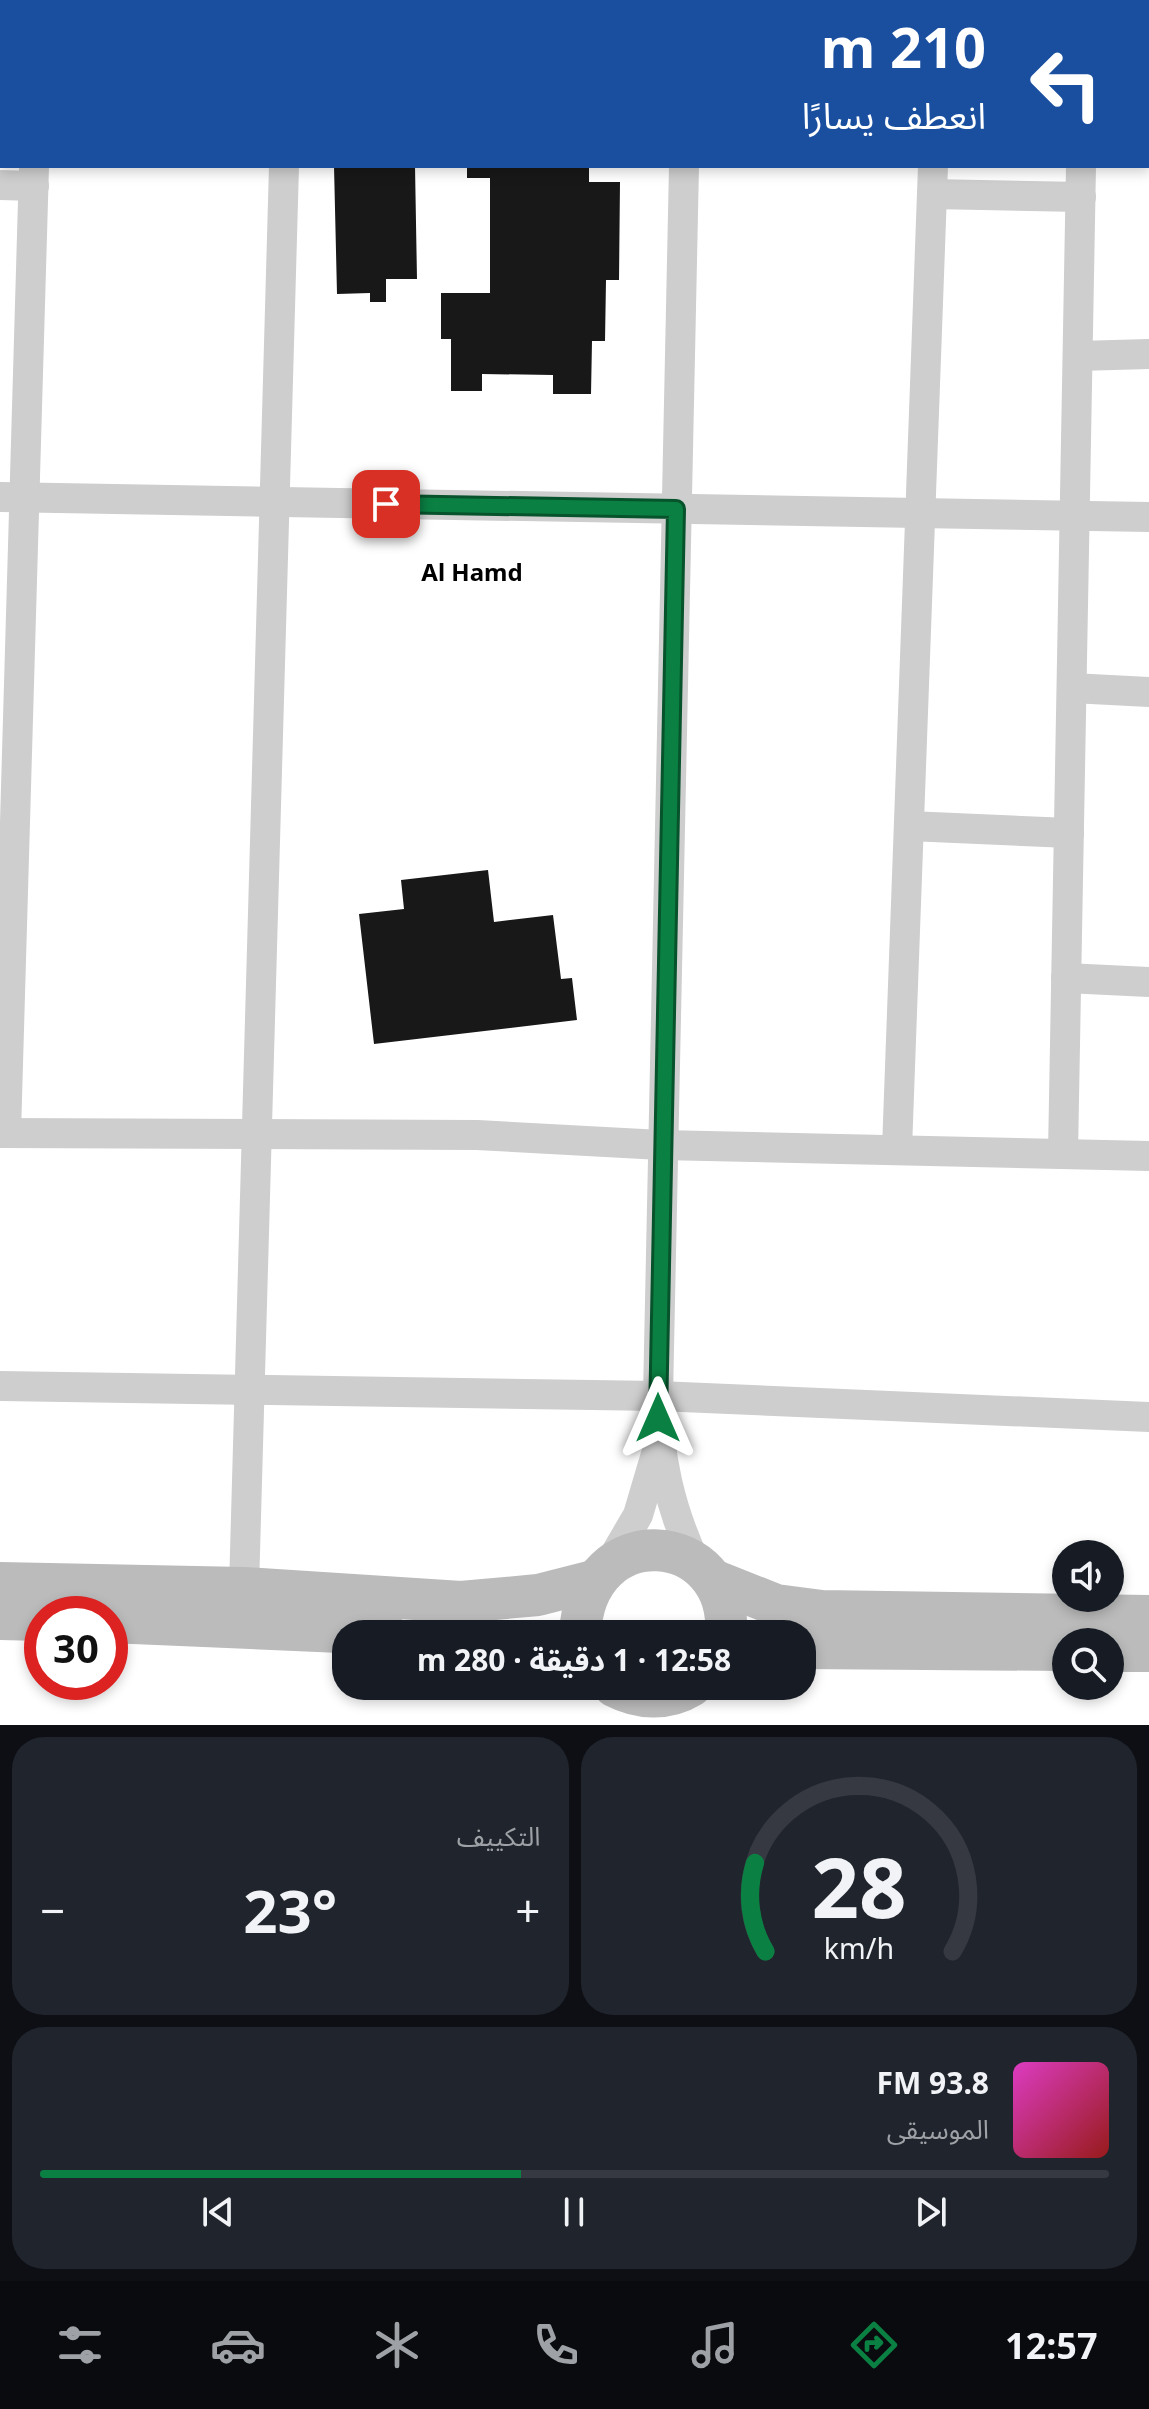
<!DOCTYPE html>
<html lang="ar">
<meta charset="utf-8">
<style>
body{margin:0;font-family:"Noto Sans","Noto Sans Arabic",sans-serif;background:#20242c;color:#f1f3f6;direction:rtl;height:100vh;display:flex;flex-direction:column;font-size:30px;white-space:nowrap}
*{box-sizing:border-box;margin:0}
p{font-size:26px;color:#9ea1a6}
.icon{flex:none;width:44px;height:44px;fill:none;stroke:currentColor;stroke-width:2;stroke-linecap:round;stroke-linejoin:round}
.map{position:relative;height:1725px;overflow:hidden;direction:ltr}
.panel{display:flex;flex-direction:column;gap:12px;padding:12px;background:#0d0f14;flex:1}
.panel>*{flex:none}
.top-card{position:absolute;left:0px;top:0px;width:1150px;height:168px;box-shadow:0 4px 12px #0003;direction:rtl;background:#1a4fa0;color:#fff;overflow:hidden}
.buttons{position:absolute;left:1052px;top:1540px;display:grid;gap:16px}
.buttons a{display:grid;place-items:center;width:72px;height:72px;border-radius:50%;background:#171b24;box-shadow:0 4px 12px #0003;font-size:40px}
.speed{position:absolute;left:24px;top:1596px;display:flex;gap:16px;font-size:40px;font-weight:700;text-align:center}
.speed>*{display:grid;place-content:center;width:104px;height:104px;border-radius:50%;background:#171b24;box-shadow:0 4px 12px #0003;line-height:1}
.speed .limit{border:12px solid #d22;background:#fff;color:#111}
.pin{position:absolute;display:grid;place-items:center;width:68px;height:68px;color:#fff;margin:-34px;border-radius:16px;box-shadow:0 4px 12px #0006}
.me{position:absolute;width:88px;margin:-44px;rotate:0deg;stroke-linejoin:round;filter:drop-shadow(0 0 6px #0008)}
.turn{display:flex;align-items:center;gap:28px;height:168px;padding:0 32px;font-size:36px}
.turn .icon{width:104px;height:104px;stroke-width:2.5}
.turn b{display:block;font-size:56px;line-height:68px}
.big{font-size:60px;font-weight:700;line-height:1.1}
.panel .widget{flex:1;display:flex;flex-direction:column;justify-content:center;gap:12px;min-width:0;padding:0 28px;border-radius:32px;background:#20242c}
.panel .dial{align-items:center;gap:0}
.dial svg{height:208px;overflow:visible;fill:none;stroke:#363941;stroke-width:7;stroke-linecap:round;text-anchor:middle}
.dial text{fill:#f1f3f6;stroke:none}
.song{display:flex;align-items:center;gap:24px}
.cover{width:96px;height:96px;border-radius:12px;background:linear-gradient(135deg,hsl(310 70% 55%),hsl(0 70% 35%))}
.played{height:8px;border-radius:4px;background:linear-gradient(90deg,#0b8043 45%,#363941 45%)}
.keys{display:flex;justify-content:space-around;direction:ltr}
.heat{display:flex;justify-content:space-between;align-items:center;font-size:44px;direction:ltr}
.panel .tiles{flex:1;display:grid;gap:12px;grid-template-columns:1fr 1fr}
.widget:last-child{grid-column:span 2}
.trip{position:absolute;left:332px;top:1620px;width:484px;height:80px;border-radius:32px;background:#171b24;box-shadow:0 4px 12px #0003;font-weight:700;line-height:80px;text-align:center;direction:rtl}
.tab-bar{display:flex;height:128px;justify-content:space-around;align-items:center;background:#090b0e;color:#9ea1a6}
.tab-bar .icon{width:56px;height:56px}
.tab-bar .selected{color:#0b8043}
.tab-bar b{font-size:36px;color:#f1f3f6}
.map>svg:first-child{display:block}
</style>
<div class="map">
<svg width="1149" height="1725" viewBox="0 0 1149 1725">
<rect width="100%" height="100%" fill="#fff"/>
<g fill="#181818">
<path d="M 334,166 L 415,166 L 417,279 L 386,279 L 386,302 L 370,302 L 370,293 L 337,294 Z"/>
<path d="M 467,166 L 589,166 L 589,182 L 620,182 L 619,280 L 606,280 L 605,341 L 592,341 L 591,394 L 553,394 L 553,375 L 482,374 L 482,391 L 451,391 L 451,339 L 441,339 L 441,293 L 490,293 L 490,178 L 467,178 Z"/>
<path d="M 488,870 L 494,922 L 553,915 L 561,979 L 572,978 L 577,1020 L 374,1044 L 359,914 L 404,909 L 401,880 Z"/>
</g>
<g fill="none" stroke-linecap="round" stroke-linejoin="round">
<g stroke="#cecece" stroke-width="30">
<path d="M 1080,0 L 1080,2"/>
<path d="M 38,2 L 38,0"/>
<path d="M 289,2 L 289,0"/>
<path d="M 688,2 L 688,0"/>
<path d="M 939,2 L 939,0"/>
<path d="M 1148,56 L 1149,56"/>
<path d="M 684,166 L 658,1396 C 658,1456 670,1508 695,1562"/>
<path d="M 0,185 L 34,186"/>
<path d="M 932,194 L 1081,197"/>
<path d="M 1078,356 L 1149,354"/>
<path d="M 0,497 L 1149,517"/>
<path d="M 1072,688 L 1149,692"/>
<path d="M 909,826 L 1069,833"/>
<path d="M 1066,978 L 1149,982"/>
<path d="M 0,1133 L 477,1135 L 661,1145 L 1149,1156"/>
<path d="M 6,1133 C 13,811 27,489 34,166"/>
<path d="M 897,1149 L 933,166"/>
<path d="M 1063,1154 L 1081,166"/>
<path d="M 0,1386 L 658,1396 L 1149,1417"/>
<path d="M 610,1563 L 638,1515 L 656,1454"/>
<path d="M 244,1588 L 284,166"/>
</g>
<g stroke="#bbb" stroke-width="42">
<path d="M 713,1580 L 776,1605 L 822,1611 L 1149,1616"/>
<path d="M 0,1583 L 244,1588 L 461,1602 L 538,1595 L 593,1581"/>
<path d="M 0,1619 L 42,1620"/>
<path d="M 110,1622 L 387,1634"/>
<path d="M 580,1634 C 586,1515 733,1530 726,1634"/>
<path d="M 802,1648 L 1066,1650"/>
<path d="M 1110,1651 L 1149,1651"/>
<path d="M 614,1686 C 639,1699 667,1701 691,1686"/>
</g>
</g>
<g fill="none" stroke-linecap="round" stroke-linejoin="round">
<g stroke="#07532c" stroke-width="20">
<path id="route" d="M 386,504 L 676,509 L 658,1418"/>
</g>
<use href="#route" stroke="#0b8043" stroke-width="14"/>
</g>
<g text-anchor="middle" stroke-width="8" stroke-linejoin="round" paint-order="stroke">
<g font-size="24" font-weight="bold" fill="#000" stroke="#fff">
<text x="472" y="581">Al Hamd</text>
</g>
</g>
</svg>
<div class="buttons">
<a><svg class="icon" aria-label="sound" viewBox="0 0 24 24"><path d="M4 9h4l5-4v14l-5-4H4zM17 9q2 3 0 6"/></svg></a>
<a><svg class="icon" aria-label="search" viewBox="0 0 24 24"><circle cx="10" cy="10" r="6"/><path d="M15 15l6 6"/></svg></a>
</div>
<div class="speed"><div class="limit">30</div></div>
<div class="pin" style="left:386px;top:504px;background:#d93025"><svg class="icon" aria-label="arrive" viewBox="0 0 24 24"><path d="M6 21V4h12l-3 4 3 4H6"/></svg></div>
<svg class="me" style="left:658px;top:1418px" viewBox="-20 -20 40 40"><path d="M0-17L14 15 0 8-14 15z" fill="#0b8043" stroke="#fff" stroke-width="4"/></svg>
<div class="trip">12:58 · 1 دقيقة · 280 m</div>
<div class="top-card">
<div class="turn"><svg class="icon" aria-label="left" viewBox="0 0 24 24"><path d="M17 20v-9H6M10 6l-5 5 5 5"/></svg><div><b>210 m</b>انعطف يسارًا</div></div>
</div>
</div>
<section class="panel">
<div class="tiles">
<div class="widget dial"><svg viewBox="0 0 100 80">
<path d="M14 69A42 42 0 1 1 86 69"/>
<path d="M14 69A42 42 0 0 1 10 35" stroke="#0b8043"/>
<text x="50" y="56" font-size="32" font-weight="700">28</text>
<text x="50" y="72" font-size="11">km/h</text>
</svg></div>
<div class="widget"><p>التكييف</p>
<div class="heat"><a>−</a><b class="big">23°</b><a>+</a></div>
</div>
<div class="widget">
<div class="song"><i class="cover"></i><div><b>93.8 FM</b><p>الموسيقى</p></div></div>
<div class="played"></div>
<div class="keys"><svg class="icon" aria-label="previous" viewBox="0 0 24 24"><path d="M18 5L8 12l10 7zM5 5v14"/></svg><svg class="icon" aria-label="pause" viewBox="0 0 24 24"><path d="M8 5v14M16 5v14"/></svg><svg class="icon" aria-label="next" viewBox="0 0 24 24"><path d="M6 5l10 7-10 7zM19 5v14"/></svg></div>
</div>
</div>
</section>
<nav class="tab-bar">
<b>12:57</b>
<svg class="icon selected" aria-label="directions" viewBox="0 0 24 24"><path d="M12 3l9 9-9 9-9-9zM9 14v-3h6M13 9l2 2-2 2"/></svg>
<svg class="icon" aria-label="music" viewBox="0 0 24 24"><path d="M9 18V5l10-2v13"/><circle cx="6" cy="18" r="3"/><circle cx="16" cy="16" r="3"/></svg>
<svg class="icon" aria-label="phone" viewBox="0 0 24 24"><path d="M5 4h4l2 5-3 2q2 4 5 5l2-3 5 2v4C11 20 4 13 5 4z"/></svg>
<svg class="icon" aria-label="climate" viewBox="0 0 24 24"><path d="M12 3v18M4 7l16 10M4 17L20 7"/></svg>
<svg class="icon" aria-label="car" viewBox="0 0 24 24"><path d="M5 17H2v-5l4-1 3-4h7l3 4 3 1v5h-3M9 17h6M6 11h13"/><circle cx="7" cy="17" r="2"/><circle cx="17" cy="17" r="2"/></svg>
<svg class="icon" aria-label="filters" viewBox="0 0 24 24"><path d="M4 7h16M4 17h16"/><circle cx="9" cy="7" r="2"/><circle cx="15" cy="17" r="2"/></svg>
</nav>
